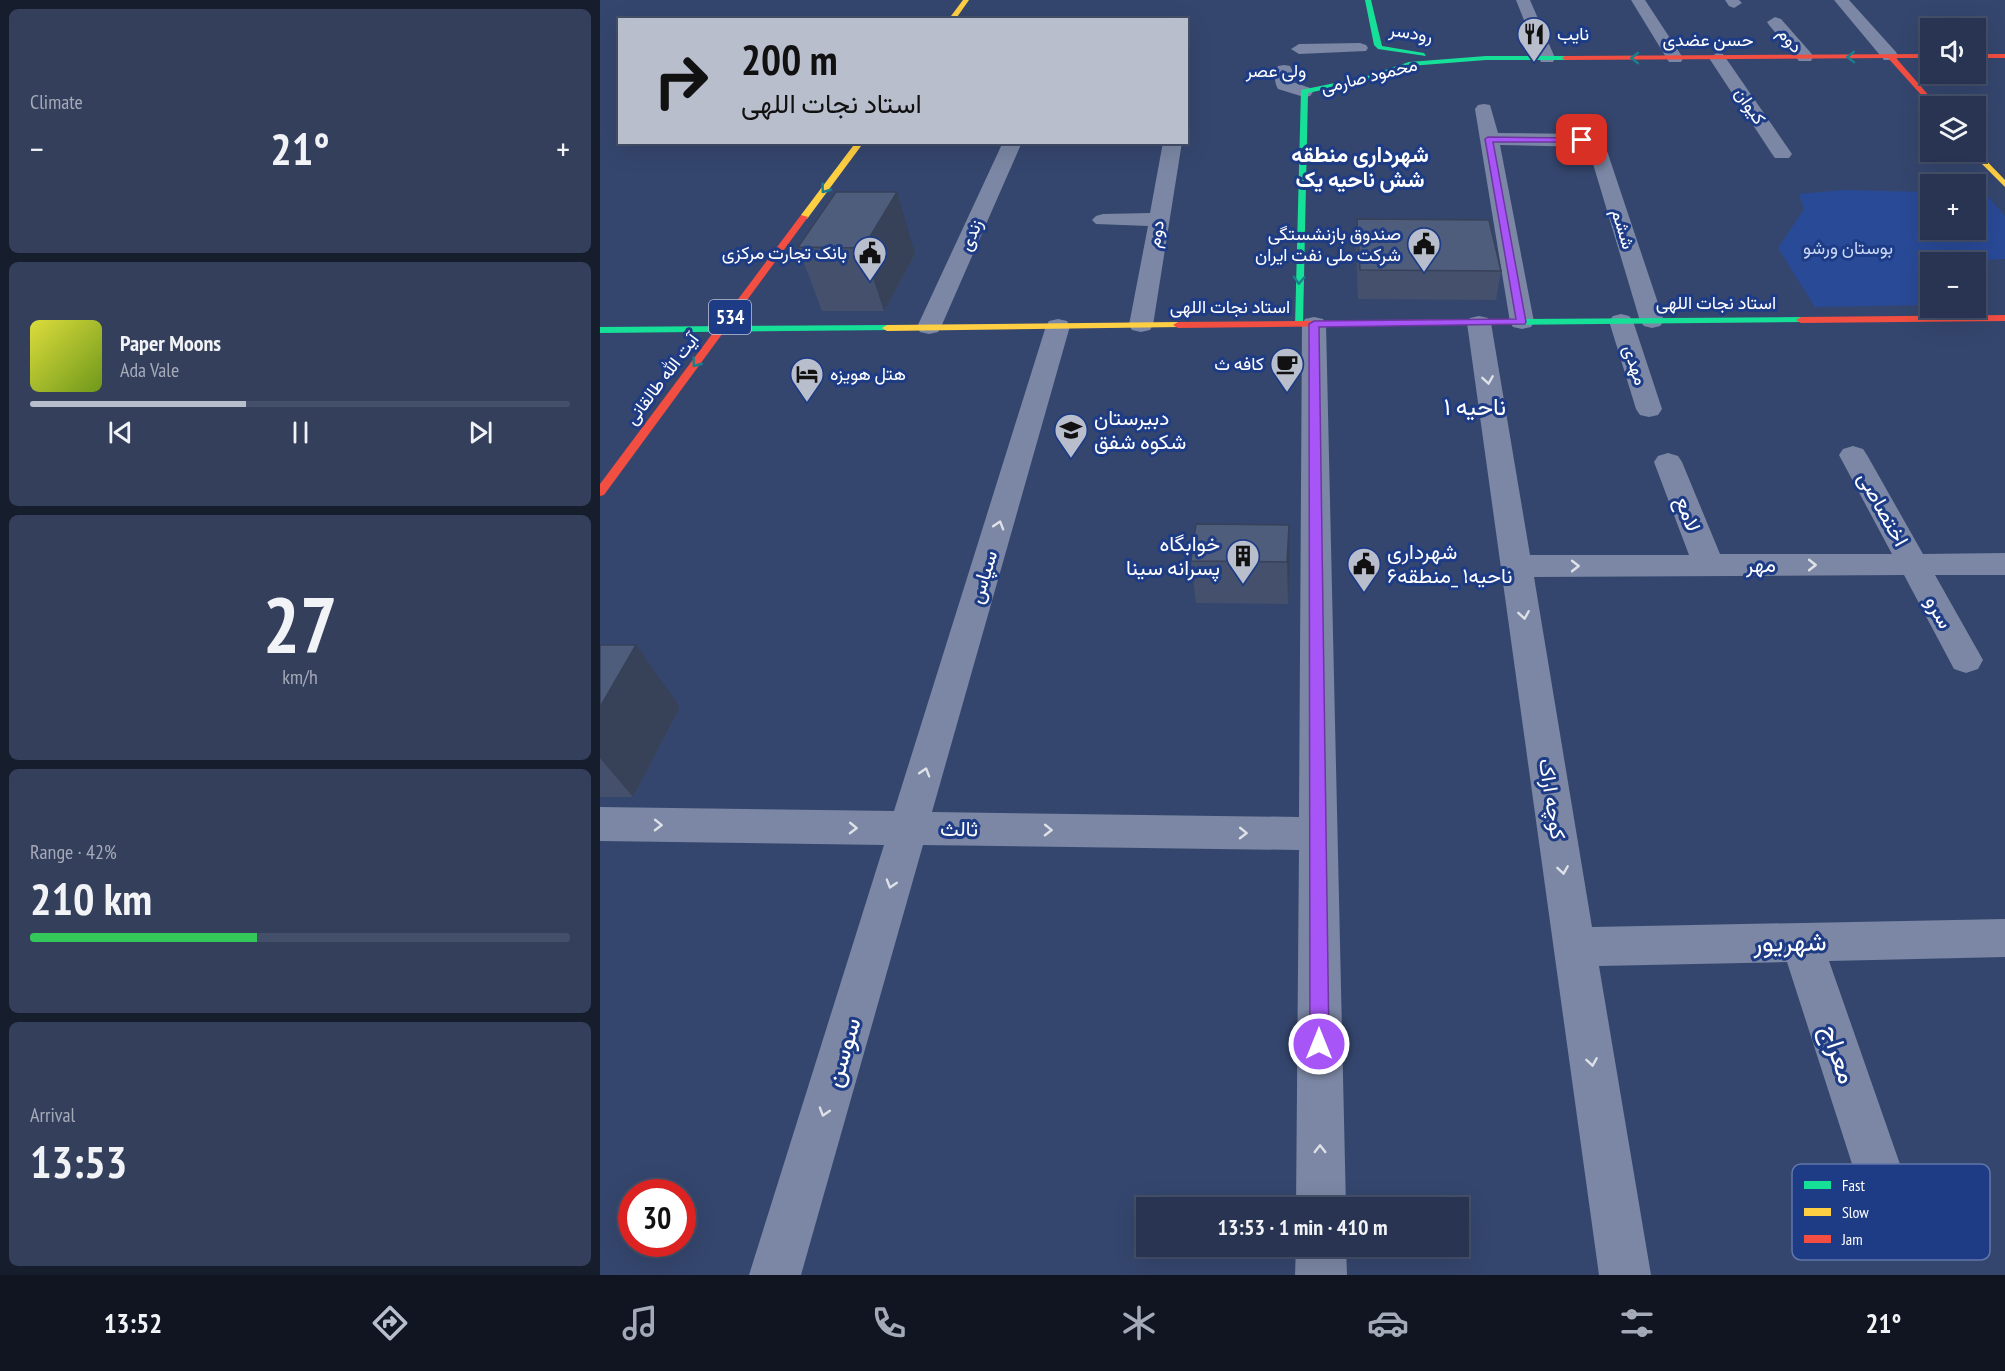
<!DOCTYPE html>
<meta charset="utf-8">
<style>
body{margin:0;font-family:"PT Sans Narrow",Vazirmatn,sans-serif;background:#343f5c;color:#f1f3f6;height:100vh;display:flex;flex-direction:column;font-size:22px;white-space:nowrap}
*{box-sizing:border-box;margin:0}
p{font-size:20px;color:#a5aab8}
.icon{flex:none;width:33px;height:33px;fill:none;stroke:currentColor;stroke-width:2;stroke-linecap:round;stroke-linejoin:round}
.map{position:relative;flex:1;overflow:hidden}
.drawer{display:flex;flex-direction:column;gap:9px;padding:9px;background:#161d2d;width:600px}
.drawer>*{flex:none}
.top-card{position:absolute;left:18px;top:18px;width:570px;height:126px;border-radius:0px;box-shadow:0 6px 24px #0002,0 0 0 2px #444f69;background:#b8becc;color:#111;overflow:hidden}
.controls{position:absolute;left:1320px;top:18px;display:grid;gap:12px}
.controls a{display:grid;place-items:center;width:66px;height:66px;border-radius:0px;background:#283452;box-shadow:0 6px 24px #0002,0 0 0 2px #444f69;font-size:30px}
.speed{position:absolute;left:18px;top:1179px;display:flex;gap:12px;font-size:30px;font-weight:700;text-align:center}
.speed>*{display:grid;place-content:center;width:78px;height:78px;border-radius:50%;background:#283452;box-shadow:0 6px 24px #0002,0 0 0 2px #444f69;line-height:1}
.speed .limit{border:9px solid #d22;background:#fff;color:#111}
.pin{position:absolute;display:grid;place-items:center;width:51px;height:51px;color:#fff;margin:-26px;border-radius:12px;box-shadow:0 3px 9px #0006}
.me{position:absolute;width:66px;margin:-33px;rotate:0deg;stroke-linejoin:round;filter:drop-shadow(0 0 4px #0008)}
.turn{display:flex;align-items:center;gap:21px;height:126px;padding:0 24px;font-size:27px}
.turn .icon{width:78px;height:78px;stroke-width:2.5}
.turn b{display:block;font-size:42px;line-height:51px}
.big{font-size:45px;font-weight:700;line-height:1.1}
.drawer .tile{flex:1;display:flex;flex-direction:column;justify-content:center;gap:9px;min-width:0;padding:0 21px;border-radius:9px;background:#343f5c}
.drawer .dial{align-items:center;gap:0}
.dial b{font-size:78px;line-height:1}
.song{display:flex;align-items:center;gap:18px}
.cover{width:72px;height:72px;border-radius:9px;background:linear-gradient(135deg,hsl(60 70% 55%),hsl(80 70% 35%))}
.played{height:6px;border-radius:3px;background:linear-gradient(90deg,#b8becc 40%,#444f69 40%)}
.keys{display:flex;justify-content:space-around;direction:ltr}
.heat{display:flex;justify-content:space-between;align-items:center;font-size:33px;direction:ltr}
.charge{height:9px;border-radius:4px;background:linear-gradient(90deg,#34c759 42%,#444f69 0)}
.trip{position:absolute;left:536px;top:1197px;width:333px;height:60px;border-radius:0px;background:#283452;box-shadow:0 6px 24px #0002,0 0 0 2px #444f69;font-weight:700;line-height:60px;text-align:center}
.dock{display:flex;height:96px;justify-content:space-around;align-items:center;background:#101521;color:#a5aab8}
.dock .icon{width:42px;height:42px}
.dock .current{color:#b8becc}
.dock b{font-size:27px;color:#f1f3f6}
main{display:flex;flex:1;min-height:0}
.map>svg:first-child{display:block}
</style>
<main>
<section class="drawer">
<div class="tile"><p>Climate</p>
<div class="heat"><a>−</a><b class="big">21°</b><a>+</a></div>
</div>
<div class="tile">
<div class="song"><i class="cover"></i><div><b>Paper Moons</b><p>Ada Vale</p></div></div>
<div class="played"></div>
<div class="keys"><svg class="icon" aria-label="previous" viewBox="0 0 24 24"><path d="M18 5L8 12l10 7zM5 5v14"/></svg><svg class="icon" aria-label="pause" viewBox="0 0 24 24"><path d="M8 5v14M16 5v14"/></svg><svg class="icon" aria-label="next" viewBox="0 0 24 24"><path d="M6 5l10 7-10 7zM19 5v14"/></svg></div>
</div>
<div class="tile dial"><b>27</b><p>km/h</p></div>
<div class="tile"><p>Range · 42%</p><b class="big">210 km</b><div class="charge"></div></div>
<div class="tile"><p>Arrival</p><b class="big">13:53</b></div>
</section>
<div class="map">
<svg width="1405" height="1275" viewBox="0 0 1405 1275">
<rect width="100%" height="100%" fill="#35466e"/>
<path fill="#294a97" d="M 1243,190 L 1330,192 L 1330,230 L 1376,230 L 1376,193 L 1385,193 L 1405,216 L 1405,259 L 1330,262 L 1330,305 L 1215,307 L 1178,248 L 1204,209 L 1199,194 Z"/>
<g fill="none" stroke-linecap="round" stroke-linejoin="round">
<g fill="#7b87a4" fill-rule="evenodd">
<path d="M 916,0 L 930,0 L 955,58 L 953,62 L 941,62 L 939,58 Z"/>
<path d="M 1031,0 L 1045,0 L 1083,58 L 1081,62 L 1069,62 Z"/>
<path d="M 1125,0 L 1139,0 L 1142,3 L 1134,8 L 1129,6 Z"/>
<path d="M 1234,0 L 1249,0 L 1296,52 L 1298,56 L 1296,60 L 1284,60 Z"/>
<path d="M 1175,17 L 1181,19 L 1211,53 L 1213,57 L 1211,61 L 1199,61 L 1169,25 L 1167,22 Z"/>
<path d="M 760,43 L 766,45 L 768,48 L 766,51 L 699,54 L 691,49 L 699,44 Z"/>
<path d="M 1117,53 L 1123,54 L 1192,154 L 1189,158 L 1175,158 L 1172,154 L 1109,58 Z"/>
<path d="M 684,65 L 690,66 L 692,70 L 693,82 L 710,88 L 713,92 L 710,96 L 704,97 L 678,89 C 674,83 674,72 678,66 Z"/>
<path d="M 884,104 L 890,105 L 898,133 L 982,134 L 1003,139 L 1064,321 L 1060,326 L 1052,328 L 1044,326 L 1040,321 L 988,147 L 900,145 L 934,322 L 931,327 L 922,329 L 913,327 L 910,322 L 875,109 L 878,105 Z"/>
<path d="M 403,142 L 422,142 L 341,327 L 338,332 L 329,334 L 320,332 L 317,327 Z"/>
<path d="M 563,142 L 582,142 L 553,325 L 550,330 L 541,332 L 532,330 L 529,325 L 548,226 L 496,224 L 492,220 L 496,216 L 503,214 L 550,213 Z"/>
<path d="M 1021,314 L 1029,316 L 1033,321 L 1062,409 L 1058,415 L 1049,417 L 1040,415 L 1036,409 L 1009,321 L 1013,316 Z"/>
<path d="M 879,316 L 888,318 L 891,323 L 930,555 L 1089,555 L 1054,462 L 1058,456 L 1068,453 L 1078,456 L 1082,462 L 1120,554 L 1292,554 L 1239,455 L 1243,449 L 1253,446 L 1263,449 L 1267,455 L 1323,554 L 1405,553 L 1405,575 L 1335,575 L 1383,660 L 1378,669 L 1366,673 L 1354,669 L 1304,575 L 934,577 L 992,927 L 1405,919 L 1405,957 L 1229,961 L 1301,1167 L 1294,1184 L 1277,1191 L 1260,1184 L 1253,1167 L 1187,962 L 999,966 L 1051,1275 L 999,1275 L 867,323 L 870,318 Z"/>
<path d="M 714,317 L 723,319 L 726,324 L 746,1208 L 696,1208 L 699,850 L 323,845 L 201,1275 L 149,1275 L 284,845 L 0,841 L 0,807 L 294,811 L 446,326 L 449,321 L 458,319 L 467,321 L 470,326 L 332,812 L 699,817 L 702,324 L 705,319 Z"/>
<path d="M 696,1246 L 746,1246 L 747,1275 L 695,1275 Z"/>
</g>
<g fill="#16e098" fill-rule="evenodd">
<path d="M 765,0 L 771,0 L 782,46 L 824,53 L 826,56 L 778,49 L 774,45 Z"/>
<path d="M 886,56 L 965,56 L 968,58 L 965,60 L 886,60 L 810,66 L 768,80 L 708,93 L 703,324 L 695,326 L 701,90 L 764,77 L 809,62 Z"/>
<path d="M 1201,317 L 1204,318 L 1204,322 L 910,325 L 905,322 L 910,319 Z"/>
<path d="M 287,325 L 291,326 L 291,330 L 0,333 L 0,327 Z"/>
</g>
<g fill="#ffcf43" fill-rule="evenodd">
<path d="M 363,0 L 369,0 L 355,20 L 348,20 Z"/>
<path d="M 256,142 L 264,142 L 207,219 L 201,219 L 201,215 Z"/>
<path d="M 1376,150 L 1405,180 L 1405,187 L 1372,154 L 1371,152 Z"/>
<path d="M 578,322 L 581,323 L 581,327 L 287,331 L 282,328 L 287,325 Z"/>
</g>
<g fill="#f24e42" fill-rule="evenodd">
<path d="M 1330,54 L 1330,58 L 1296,58 L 1338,106 L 1331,106 L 1288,58 L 965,60 L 962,58 L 965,56 Z"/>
<rect x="1376" y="54" width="29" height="4"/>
<path d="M 201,215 L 208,217 L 4,495 L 0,496 L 0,484 Z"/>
<path d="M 1405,315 L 1405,321 L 1201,323 L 1196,320 L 1201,317 Z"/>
<path d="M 910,319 L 915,322 L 913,324 L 578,328 L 573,325 L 578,322 Z"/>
</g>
</g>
<g fill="#44506c">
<path d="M 236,192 L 315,254 L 284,311 L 222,311 L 198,247 Z"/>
<path d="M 757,219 L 901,271 L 896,300 L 758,299 L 756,247 Z"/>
<path d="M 689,525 L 690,568 L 688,604 L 596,603 L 591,561 Z"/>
<path d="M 0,645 L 80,707 L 33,797 L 0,797 Z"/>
</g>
<g fill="#374158">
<path d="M 297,192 L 315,254 L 284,311 L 263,248 Z"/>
<path d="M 689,525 L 690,568 L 688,604 L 687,562 Z"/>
<path d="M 36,645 L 80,707 L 33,797 L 0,758 L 0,707 Z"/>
</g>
<g fill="#4f5d7d" stroke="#374158" stroke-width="1.5">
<path d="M 236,192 L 297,192 L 263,248 L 198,247 Z"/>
<path d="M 757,219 L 889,220 L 901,271 L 760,270 Z"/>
<path d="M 596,524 L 689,525 L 687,562 L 591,561 Z"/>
<path d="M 0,645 L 36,645 L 0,707 Z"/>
</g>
<defs><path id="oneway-chevron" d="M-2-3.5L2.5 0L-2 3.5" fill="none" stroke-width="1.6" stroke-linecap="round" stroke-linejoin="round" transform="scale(1.5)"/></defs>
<g stroke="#1b7e8d">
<use href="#oneway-chevron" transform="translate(1251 57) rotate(179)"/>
<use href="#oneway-chevron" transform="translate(1035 58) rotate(180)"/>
<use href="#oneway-chevron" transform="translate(225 189) rotate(127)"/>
<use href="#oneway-chevron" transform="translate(699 280) rotate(92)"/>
<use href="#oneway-chevron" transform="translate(96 363) rotate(127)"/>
</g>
<g stroke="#dee1e8">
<use href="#oneway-chevron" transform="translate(888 380) rotate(81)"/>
<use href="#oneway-chevron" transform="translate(399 525) rotate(-73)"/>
<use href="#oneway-chevron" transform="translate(1212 565)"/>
<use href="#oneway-chevron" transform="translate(975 566)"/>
<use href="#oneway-chevron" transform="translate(924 615) rotate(81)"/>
<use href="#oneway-chevron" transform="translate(325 772) rotate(-73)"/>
<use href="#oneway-chevron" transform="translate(58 825) rotate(1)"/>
<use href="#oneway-chevron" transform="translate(253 828) rotate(1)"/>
<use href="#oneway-chevron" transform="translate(448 830) rotate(1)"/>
<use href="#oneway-chevron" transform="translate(643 833) rotate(1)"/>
<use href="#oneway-chevron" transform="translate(963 870) rotate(81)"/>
<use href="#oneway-chevron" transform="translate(291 884) rotate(107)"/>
<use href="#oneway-chevron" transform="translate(992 1062) rotate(81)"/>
<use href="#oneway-chevron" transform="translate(224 1112) rotate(107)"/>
<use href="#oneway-chevron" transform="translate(720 1149) rotate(-90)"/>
</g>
<path fill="#a855f7" stroke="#6d37a1" stroke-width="1.5" d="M 888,137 L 982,138 L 986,140 L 982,142 L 893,142 L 926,322 L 925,324 L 719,327 L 729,1044 L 726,1051 L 719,1053 L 713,1051 L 710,1044 L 709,324 L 714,321 L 916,319 L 885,139 Z"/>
<defs>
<g id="restaurant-pin" transform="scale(1.725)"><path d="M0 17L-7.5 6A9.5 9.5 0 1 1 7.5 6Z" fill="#b8becc" stroke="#1e3c85"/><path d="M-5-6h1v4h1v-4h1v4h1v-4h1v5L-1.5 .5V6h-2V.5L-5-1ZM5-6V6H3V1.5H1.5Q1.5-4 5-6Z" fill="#111"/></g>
<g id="civic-pin" transform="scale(1.725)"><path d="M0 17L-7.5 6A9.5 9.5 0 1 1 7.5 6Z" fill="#b8becc" stroke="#1e3c85"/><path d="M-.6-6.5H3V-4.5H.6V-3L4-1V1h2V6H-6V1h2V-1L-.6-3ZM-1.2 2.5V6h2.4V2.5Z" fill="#111"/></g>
<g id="cafe-pin" transform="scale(1.725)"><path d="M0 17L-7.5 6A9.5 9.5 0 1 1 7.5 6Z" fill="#b8becc" stroke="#1e3c85"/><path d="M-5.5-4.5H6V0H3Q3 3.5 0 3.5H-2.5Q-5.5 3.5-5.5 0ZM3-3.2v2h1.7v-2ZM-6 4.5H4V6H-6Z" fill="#111"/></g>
<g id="hotel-pin" transform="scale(1.725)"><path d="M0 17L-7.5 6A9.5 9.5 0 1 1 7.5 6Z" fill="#b8becc" stroke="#1e3c85"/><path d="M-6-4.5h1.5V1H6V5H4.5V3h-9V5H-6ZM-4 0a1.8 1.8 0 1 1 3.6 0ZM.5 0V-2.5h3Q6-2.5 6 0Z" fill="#111"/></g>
<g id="school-pin" transform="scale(1.725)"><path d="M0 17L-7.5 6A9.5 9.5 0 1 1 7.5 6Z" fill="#b8becc" stroke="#1e3c85"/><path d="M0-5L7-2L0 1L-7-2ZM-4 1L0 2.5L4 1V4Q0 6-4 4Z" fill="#111"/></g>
<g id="building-pin" transform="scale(1.725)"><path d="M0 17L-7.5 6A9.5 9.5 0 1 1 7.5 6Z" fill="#b8becc" stroke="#1e3c85"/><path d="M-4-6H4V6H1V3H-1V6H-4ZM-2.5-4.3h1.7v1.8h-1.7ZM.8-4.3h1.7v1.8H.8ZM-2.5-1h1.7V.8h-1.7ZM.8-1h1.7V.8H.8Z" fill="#111"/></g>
</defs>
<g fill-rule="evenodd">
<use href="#restaurant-pin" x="934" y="34"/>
<use href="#civic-pin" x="824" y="244"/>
<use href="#civic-pin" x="270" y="253"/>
<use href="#cafe-pin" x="687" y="364"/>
<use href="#hotel-pin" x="207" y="374"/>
<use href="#school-pin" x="471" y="430"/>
<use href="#building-pin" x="643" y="556"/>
<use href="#civic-pin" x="764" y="564"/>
</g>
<g text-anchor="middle" stroke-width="6" stroke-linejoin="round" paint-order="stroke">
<g font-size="18" fill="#fff" stroke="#1e3c85">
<text transform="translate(811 33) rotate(9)" y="6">رودسر</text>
<text x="1108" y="46">حسن عضدی</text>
<text transform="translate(1190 40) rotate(49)" y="6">دوم</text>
<text transform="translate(769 76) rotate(-14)" y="6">محمود صارمی</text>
<text transform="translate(1150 106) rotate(56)" y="6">کیوان</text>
<text transform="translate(1023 229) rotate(73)" y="6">ششم</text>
<text transform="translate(556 234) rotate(-80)" y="6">دوم</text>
<text transform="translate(371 235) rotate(-66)" y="6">زندی</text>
<text x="1116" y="309">استاد نجات اللهی</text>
<text x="630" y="313">استاد نجات اللهی</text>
<text transform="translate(1035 365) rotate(72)" y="6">مهدی</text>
<text transform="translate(62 379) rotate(-53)" y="6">آیت الله طالقانی</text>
</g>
<g font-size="18" fill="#fff" stroke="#1e3c85" text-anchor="end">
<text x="957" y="40" text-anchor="start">نایب</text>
<text x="801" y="240">صندوق بازنشستگی<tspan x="801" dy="21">شرکت ملی نفت ایران</tspan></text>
<text x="247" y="259">بانک تجارت مرکزی</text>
<text x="664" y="370">کافه ث</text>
<text x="230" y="380" text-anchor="start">هتل هویزه</text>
</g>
<g font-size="18" fill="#fff" stroke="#1e3c85">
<text x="676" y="77">ولی عصر</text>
</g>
<g font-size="18" fill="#cad8f8" stroke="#1e3c85">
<text x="1248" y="254">بوستان ورشو</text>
</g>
<rect fill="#1e3c85" stroke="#bcc4da" stroke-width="1.5" x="109" y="300" width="42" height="34" rx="4.5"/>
<g font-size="20" font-weight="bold" fill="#fff">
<text x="130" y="324">534</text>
</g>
<g font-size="21" fill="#fff" stroke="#1e3c85" text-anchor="start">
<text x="494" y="425">دبیرستان<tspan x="494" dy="24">شکوه شفق</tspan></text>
<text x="620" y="551" text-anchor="end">خوابگاه<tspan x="620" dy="24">پسرانه سینا</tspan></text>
<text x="787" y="559">شهرداری<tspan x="787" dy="24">ناحیه۱ _منطقه۶</tspan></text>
</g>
<g font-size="21" fill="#fff" stroke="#1e3c85">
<text transform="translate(1283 509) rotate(61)" y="7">اختصاصی</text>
<text transform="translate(1088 514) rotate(69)" y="7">لامع</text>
<text x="1161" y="572">مهر</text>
<text transform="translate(383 577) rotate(-73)" y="7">سپاس</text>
<text transform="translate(1339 612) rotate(61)" y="7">سرو</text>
<text transform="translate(952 799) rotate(81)" y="7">کوچه اراک</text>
<text transform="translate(359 829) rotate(1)" y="7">ثالث</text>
</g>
<g font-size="22" font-weight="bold" fill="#fff" stroke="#1e3c85">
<text x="760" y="162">شهرداری منطقه<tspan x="760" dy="25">شش ناحیه یک</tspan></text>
</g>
<g font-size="24" fill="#fff" stroke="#1e3c85">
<text x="875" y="415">ناحیه ۱</text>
</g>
<g font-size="26" fill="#fff" stroke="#1e3c85">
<text transform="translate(1190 942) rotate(-1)" y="9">شهریور</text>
<text transform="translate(242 1052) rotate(-73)" y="9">سوسن</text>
<text transform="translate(1239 1054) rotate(71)" y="9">معراج</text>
</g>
</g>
<rect x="1192" y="1164" width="198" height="96" rx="9" fill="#1e3c85" stroke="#6276aa" stroke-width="1.5"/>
<rect x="1204" y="1181" width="27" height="8" fill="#16e098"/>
<rect x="1204" y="1208" width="27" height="8" fill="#ffcf43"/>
<rect x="1204" y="1235" width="27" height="8" fill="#f24e42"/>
<g font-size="16" fill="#fff">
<text x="1242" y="1191">Fast</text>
<text x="1242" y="1218">Slow</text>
<text x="1242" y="1245">Jam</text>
</g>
</svg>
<div class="controls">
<a><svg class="icon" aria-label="sound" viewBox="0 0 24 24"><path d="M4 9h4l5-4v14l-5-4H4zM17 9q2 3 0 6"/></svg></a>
<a><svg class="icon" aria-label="layers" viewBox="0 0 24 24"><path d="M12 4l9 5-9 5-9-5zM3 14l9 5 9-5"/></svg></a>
<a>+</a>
<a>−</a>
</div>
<div class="speed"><div class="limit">30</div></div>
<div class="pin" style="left:982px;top:140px;background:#d93025"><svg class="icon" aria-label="arrive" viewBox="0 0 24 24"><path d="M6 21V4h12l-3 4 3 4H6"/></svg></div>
<svg class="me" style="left:719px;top:1044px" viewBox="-20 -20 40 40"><circle r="17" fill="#a855f7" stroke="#fff" stroke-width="3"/><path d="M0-11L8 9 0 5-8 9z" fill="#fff"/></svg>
<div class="trip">13:53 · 1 min · 410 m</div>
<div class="top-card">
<div class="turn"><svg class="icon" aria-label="right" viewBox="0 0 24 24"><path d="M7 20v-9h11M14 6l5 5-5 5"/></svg><div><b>200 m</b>استاد نجات اللهی</div></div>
</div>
</div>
</main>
<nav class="dock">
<b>13:52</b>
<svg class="icon current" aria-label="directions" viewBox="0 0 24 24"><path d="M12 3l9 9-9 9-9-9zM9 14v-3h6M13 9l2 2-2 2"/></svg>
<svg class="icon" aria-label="music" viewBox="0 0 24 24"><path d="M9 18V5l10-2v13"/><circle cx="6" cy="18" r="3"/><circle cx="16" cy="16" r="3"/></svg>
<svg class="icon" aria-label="phone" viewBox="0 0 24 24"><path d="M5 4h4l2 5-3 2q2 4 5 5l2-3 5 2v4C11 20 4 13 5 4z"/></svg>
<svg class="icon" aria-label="climate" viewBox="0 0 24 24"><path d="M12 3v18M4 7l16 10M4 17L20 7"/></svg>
<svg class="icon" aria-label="car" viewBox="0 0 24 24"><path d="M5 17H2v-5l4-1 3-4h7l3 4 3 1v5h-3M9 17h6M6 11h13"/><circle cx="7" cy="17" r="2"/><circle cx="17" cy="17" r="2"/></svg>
<svg class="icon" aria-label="filters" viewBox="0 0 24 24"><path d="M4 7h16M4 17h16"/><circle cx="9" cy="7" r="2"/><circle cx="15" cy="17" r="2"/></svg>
<b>21°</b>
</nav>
